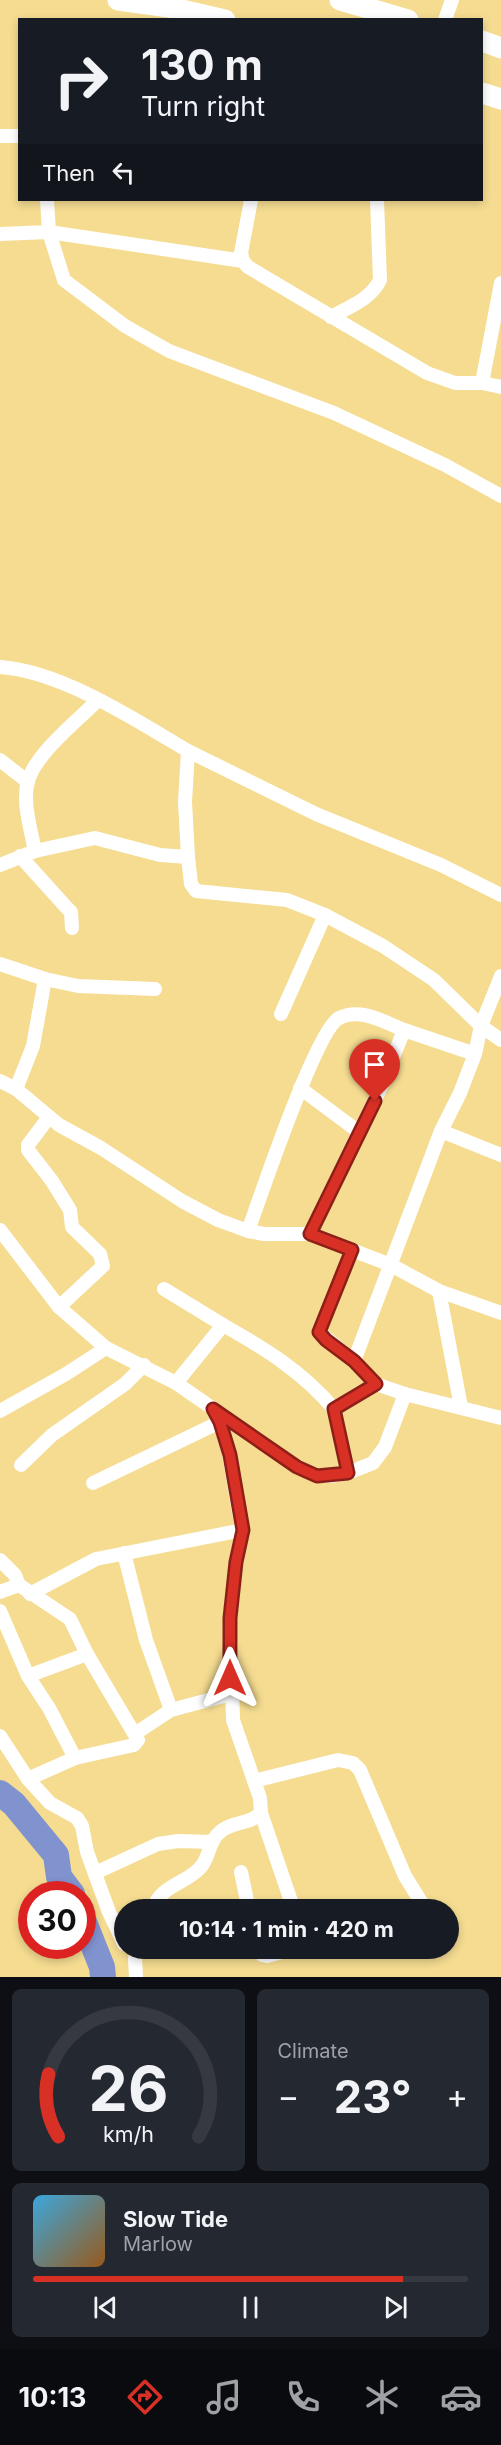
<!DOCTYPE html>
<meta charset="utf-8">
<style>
body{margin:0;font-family:Inter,sans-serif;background:#242831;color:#f1f3f6;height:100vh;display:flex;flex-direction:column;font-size:22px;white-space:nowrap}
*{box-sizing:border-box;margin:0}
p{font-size:20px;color:#9ea1a6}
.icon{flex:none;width:33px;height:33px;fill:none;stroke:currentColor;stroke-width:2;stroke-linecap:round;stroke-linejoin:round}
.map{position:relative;height:1977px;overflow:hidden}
.drawer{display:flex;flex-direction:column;gap:12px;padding:12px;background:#0d0f14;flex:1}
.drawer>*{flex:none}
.guide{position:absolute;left:18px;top:18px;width:465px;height:183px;border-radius:0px;box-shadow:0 3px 9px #0003;background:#171b24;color:#f1f3f6;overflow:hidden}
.speed{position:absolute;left:18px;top:1881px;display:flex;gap:12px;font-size:30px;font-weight:700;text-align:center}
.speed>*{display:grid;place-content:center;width:78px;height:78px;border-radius:50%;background:#171b24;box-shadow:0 3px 9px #0003;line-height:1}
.speed .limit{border:9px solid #d22;background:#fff;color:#111}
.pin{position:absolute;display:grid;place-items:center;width:51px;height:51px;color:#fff;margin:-62px -26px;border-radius:50% 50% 50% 0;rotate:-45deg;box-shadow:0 0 6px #0007}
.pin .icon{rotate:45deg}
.me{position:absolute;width:66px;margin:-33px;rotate:0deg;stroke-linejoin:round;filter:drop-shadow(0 0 4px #0008)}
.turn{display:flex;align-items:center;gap:21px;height:126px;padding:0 24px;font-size:27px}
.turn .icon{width:78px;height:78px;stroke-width:2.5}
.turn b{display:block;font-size:42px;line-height:51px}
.then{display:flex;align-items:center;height:57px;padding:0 24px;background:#0003;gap:12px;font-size:22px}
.big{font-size:45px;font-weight:700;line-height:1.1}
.drawer .tile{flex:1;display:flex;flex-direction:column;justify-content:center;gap:9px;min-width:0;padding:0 21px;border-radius:9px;background:#242831}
.drawer .dial{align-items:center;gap:0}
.dial svg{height:156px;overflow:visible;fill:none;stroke:#363941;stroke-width:7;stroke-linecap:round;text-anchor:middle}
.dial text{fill:#f1f3f6;stroke:none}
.song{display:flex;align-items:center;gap:18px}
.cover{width:72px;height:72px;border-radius:9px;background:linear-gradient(135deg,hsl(200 70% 55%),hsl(30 70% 35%))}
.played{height:6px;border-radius:3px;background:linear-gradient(90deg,#d93025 85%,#363941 85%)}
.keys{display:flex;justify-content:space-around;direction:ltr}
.heat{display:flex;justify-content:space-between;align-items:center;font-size:33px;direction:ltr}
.drawer .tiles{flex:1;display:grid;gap:12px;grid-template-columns:1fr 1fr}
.tile:last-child{grid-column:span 2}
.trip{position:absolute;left:114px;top:1899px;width:345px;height:60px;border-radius:30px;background:#171b24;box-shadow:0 3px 9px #0003;font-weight:700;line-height:60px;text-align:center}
.tab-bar{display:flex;height:96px;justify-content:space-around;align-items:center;background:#090b0e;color:#9ea1a6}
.tab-bar .icon{width:42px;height:42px}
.tab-bar .current{color:#d93025}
.tab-bar b{font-size:27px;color:#f1f3f6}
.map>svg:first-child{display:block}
</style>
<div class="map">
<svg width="501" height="1977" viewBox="0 0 501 1977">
<rect width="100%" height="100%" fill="#f5dc91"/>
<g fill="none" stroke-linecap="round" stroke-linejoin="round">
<g stroke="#8193cf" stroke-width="26">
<path d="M 0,1793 L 14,1804 L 56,1855 L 59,1877 L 72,1894"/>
<path d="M 82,1917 L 102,1967 L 103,1977"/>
</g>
<g stroke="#fff" stroke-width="14">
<path d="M 445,20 L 452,0"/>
<path d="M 0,136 L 20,136"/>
<path d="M 251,200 L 241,253 L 243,261 L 248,267 L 427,373 L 455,383 L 482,383 L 501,387"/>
<path d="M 0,234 L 49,232 L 47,200"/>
<path d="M 243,261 L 49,232 L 64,280 L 125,326 L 169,351 L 334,413 L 445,465 L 501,496"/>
<path d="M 331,317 C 349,307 371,299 380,280 L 377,200"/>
<path d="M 482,383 L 501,283"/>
<path d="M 0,667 C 61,671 136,720 188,751 L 185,802 L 188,857"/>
<path d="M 188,751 L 316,814 L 441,865 L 501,895"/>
<path d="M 0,760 L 28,782"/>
<path d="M 35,851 C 31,830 22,802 28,781 C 36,753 77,721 98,700"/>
<path d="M 20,856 L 67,908 L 71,912 L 72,928"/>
<path d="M 0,865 L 35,851 L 95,838 L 160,855 L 188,857 L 191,884 L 196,891 L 287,900 L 325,915 L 281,1014"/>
<path d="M 325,915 L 383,946 L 434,980 L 481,1026 L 501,976"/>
<path d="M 0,964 L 45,979 L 33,1046 L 16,1089 L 59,1125 L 101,1148 L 182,1201 L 218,1220 L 248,1231 L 264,1234 L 310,1234 L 391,1265 L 439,1291 L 501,1313"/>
<path d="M 45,979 L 78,986 L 155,989"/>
<path d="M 475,1054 L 481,1026 L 501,1040"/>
<path d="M 0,1081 L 16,1089"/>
<path d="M 300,1088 L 359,1132"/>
<path d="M 49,1117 L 28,1145 L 28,1150 L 52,1181 L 70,1210 L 72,1227 L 100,1254 L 103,1266 L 59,1307"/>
<path d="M 441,1131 L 354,1361 L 376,1384 L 405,1394 L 501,1418"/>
<path d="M 0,1230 L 59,1307 L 106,1348 L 176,1383 L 297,1467 L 317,1476 L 330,1476 L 348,1473 L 373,1463 L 385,1447 L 405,1394"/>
<path d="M 248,1231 C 260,1198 316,1030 339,1018 C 360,1007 384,1022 404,1030"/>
<path d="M 310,1234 L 382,1085 L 404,1030 L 475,1054 L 460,1093 L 441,1131 L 501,1155"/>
<path d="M 352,1250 L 319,1332 L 354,1361"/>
<path d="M 164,1289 L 223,1325"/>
<path d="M 439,1291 L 461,1407"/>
<path d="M 176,1383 L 223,1325 C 264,1348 303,1372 334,1409 L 376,1384"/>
<path d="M 334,1409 L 348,1473"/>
<path d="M 0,1411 L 66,1374 L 106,1348"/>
<path d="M 21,1465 L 52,1435 L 125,1384 L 144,1365"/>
<path d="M 93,1483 L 220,1422"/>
<path d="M 124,1553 L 146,1640 L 171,1710"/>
<path d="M 0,1560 L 15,1575 L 19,1585"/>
<path d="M 0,1592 L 19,1585 L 70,1619 L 87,1654 L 138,1740 L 134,1745 L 75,1758 L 28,1779"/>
<path d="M 30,1594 L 96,1559 L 243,1530 C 232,1490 234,1447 213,1410"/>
<path d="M 0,1611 L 28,1676"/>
<path d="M 136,1733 L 171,1710 L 231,1694"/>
<path d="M 0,1736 L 28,1779 L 50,1803 L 77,1818 L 82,1826 L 87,1852 L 109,1912 L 124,1944"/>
<path d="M 75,1758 L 49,1708 L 28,1676 L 87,1654"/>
<path d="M 254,1781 L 338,1760 L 353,1763 L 360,1770 L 405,1876 L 426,1910"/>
<path d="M 261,1813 L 294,1910"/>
<path d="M 241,1872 L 249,1910"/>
<path d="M 95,1873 L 158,1844 L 178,1841 L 212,1842"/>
<path d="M 153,1910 C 160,1885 184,1885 200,1868 C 210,1858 208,1841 220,1832 C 232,1821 250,1825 261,1813 L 260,1798 L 233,1720 L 230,1618 L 236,1562 L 243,1530"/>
<path d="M 257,1948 L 262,1955 L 267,1956 L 297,1948"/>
<path d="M 136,1977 L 135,1959 L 138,1948"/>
</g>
<g stroke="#fff" stroke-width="21">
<path d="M 118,0 L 169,7 L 225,20"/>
<path d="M 340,0 L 408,20"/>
<path d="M 482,41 L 501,48"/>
<path d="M 482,93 L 501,99"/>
</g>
</g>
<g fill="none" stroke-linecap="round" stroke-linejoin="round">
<g stroke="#8d1f18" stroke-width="15">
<path id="route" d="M 230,1678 L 230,1618 L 236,1562 L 243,1530 L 230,1455 L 220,1422 L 213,1409 L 297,1467 L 317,1476 L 348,1473 L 334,1409 L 376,1384 L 354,1361 L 326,1340 L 319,1332 L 352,1250 L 310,1234 L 375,1101"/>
</g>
<use href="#route" stroke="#d93025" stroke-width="10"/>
</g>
</svg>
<div class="speed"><div class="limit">30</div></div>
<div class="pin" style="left:375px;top:1101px;background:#d93025"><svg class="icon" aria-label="arrive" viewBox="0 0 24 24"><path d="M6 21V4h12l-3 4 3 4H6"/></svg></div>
<svg class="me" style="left:230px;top:1678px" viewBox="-20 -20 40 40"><path d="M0-17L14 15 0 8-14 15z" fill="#d93025" stroke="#fff" stroke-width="4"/></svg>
<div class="trip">10:14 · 1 min · 420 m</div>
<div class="guide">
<div class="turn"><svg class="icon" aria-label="right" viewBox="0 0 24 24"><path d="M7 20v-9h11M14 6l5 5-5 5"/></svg><div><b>130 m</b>Turn right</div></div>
<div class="then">Then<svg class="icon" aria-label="left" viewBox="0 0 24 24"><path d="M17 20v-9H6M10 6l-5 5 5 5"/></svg></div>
</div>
</div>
<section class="drawer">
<div class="tiles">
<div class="tile dial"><svg viewBox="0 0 100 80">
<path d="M14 69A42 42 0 1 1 86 69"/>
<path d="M14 69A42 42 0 0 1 9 37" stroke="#d93025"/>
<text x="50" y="56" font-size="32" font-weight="700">26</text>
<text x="50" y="72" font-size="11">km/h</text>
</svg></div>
<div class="tile"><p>Climate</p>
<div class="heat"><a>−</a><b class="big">23°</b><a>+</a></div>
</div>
<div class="tile">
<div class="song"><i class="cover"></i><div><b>Slow Tide</b><p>Marlow</p></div></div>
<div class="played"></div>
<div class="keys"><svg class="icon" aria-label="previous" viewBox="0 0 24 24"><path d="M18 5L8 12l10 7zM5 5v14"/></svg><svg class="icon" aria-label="pause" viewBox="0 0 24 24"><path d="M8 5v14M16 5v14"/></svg><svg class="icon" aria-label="next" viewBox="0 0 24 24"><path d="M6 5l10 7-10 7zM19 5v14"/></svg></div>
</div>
</div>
</section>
<nav class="tab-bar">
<b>10:13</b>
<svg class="icon current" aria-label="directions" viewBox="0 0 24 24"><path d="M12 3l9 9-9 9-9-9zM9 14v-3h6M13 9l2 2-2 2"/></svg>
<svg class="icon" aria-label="music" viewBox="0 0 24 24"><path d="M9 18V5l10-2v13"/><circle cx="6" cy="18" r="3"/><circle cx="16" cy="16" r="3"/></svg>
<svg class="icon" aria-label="phone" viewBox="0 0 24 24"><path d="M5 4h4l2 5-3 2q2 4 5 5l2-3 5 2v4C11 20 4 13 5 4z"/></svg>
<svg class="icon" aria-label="climate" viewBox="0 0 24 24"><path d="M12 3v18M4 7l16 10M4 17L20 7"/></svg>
<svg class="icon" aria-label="car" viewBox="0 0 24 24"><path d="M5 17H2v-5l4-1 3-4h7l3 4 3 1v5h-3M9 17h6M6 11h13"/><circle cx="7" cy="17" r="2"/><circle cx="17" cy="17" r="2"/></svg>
</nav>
